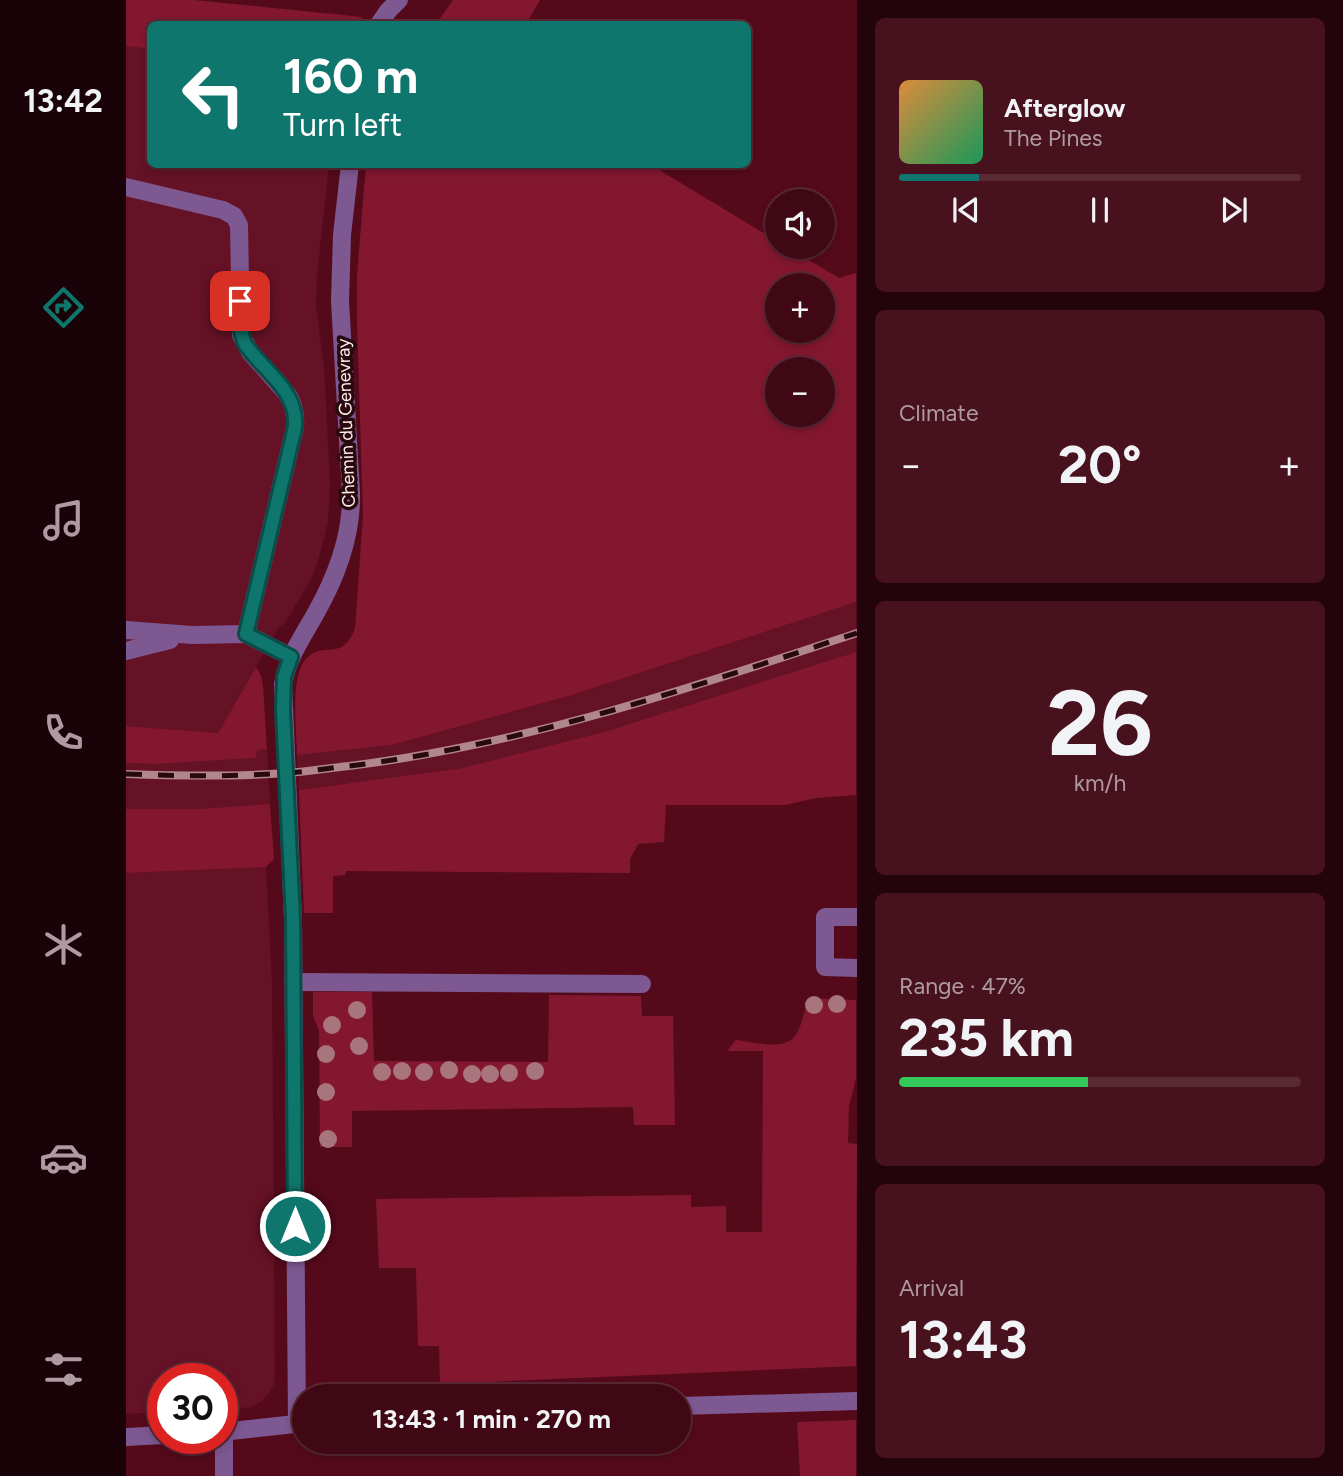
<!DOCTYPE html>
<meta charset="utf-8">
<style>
body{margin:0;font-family:Figtree,sans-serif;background:#47111e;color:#f1f3f6;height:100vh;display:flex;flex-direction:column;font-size:26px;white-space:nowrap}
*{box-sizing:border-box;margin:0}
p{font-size:23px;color:#ae9aa0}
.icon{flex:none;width:38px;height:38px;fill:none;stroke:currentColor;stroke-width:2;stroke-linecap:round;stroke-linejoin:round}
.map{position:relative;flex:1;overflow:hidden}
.side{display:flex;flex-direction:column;gap:18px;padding:18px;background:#23040c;width:486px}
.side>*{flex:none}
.banner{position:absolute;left:21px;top:21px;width:604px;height:147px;border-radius:10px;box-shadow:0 4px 10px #0003,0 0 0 2px #592934;background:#0f766e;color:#fff;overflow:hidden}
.tools{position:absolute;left:639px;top:189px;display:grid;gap:14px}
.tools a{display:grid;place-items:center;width:70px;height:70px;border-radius:50%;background:#400815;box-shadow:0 4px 10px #0003,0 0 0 2px #592934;font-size:35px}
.speed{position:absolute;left:21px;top:1363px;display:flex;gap:14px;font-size:35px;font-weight:700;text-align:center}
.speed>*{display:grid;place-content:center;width:91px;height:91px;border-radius:50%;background:#400815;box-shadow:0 4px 10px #0003,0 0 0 2px #592934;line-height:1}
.speed .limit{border:10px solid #d22;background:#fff;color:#111}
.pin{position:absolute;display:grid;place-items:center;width:60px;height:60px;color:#fff;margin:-30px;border-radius:14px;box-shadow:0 4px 10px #0006}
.me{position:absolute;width:77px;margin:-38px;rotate:0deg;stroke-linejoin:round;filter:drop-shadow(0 0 5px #0008)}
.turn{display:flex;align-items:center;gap:24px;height:147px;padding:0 21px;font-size:32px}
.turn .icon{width:91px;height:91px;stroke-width:2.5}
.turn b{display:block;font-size:49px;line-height:60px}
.big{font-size:52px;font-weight:700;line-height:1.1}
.side .tile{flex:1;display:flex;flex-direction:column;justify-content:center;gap:10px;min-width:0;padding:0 24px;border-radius:10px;background:#47111e}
.side .dial{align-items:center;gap:0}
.dial b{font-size:91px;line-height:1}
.song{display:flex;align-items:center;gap:21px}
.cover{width:84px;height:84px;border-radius:10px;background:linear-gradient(135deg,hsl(30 70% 55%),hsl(150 70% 35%))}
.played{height:7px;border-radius:4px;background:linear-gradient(90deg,#0f766e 20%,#592934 20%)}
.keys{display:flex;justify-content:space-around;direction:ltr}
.heat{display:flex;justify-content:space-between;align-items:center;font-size:38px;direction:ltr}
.charge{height:10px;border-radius:5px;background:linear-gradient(90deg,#34c759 47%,#592934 0)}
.trip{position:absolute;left:166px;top:1384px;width:399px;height:70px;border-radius:35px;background:#400815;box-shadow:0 4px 10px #0003,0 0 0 2px #592934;font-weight:700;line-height:70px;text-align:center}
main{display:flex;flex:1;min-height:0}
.menu{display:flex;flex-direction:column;width:126px;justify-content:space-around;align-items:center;background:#1a0308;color:#ae9aa0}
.menu .icon{width:49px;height:49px}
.menu .on{color:#0f766e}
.menu b{font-size:32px;color:#f1f3f6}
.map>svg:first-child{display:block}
</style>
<main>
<nav class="menu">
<b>13:42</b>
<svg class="icon on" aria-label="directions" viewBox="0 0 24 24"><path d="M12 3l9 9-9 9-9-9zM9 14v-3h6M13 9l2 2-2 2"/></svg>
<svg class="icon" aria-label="music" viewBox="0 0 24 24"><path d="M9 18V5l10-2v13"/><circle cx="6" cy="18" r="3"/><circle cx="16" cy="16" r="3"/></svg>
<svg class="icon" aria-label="phone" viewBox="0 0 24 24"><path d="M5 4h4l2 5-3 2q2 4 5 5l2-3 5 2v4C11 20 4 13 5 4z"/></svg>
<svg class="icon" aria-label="climate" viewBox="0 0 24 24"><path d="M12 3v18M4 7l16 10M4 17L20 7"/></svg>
<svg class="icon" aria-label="car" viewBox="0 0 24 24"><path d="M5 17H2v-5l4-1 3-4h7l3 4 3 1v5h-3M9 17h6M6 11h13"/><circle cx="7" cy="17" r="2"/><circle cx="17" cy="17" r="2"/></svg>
<svg class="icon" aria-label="filters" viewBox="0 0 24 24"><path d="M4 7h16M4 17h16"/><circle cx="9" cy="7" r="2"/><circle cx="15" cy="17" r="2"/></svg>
</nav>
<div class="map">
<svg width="731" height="1476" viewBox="0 0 731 1476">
<rect width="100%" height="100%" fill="#550a1c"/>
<g fill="#651226">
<path d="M 0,46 L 24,49 L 24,164 L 203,165 L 191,275 L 190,306 L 198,367 L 204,483 L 202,522 L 192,561 L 185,579 L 159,623 L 152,628 L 92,733 L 0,726 Z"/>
<path d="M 730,602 L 730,652 L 478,732 L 336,768 L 173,790 L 171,755 L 266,745 L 446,695 Z"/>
<path d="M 141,749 L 144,804 L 70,809 L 0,809 L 0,763 L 30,764 L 130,758 L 131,750 Z"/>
<path d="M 140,867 L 146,982 L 149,1374 L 148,1384 L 143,1393 L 136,1401 L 127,1406 L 117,1408 L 96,1409 L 96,1379 L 37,1379 L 37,1412 L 0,1414 L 0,873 Z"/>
</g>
<g fill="#831730" fill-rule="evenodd">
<path d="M 0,0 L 68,0 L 236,17 L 233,24 L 24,24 L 24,49 L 0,46 Z"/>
<path d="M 327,0 L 414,0 L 400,24 L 310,24 Z"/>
<path d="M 240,165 L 525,165 L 651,241 L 651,247 L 661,247 L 713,278 L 730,273 L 730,602 L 446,695 L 266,745 L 171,755 C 171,731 163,675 181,658 C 199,640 216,663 229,628 L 237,516 L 231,323 L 231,275 ZM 651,285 L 696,285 L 696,331 L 651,331 ZM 651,369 L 696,369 L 696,415 L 651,415 Z"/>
<path d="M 730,652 L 730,795 L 690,798 L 659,805 L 540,805 L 538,842 L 512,844 L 504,859 L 504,873 L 220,871 L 219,875 L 207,876 L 207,913 L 178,913 L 173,790 L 336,768 L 478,732 Z"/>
<path d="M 130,667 L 135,676 L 137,686 L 141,749 L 131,750 L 130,758 L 30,764 L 0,763 L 0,726 L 92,733 Z"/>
<path d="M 144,804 L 148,859 L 140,867 L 0,873 L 0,809 L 70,809 Z"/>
<path d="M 187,992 L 246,992 L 248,1061 L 422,1062 L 423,995 L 515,996 L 516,1016 L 547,1016 L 549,1125 L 508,1125 L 507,1107 L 226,1111 L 226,1147 L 194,1147 L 193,1030 L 187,1016 Z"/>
<path d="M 682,998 L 730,1000 L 730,1078 L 723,1106 L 722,1143 L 731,1144 L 730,1366 L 314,1384 L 313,1346 L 292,1346 L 290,1268 L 253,1268 L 250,1199 L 565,1195 L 565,1207 L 600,1206 L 600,1232 L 636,1232 L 637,1051 L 601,1051 L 610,1040 C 628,1042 663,1053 672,1031 C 677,1021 679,1009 682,998 Z"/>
<path d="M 730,1420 L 730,1476 L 674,1476 L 671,1422 Z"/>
</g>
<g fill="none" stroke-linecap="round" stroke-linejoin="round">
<g stroke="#7e5891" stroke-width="18">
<path d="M 253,24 L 262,11 L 273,0"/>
<path d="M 0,187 L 97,210 L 108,216 L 113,225 L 115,335 L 124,352 L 162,395 C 168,405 170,415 169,427 L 120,634 L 165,657"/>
<path d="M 0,630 L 66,635 L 120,634"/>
<path d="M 0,651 L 44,640"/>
<path d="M 731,917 L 699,917 L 699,967 L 731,968"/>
<path d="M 167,982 L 516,984"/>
<path d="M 553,1406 L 731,1401"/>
<path d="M 171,1424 L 167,920 L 157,684 C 162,656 178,635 191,611 C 211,575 226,534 225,493 L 214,301 L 216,235 L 224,164"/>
<path d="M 96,1432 L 178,1423"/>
<path d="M 98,1432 L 98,1476"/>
<path d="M 0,1437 L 37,1435"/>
</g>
<g stroke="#b2868f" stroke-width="8">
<path id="rail" d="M 0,774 C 53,776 106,777 159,773 C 180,772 202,768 223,766 C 397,745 564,688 731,633"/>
</g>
<use href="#rail" stroke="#28090e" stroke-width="5" stroke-dasharray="16" stroke-linecap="butt"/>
</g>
<g fill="#a8747d">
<circle cx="711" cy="1004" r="9"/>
<circle cx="688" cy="1005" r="9"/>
<circle cx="231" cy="1010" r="9"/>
<circle cx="206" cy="1025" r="9"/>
<circle cx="233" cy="1046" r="9"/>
<circle cx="200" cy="1054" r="9"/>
<circle cx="323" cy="1070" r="9"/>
<circle cx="276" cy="1071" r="9"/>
<circle cx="409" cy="1071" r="9"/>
<circle cx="256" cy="1072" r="9"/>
<circle cx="298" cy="1072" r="9"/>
<circle cx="383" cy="1073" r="9"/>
<circle cx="346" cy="1074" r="9"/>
<circle cx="364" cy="1074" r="9"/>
<circle cx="200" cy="1092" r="9"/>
<circle cx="202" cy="1139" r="9"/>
</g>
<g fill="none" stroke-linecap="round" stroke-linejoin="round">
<g stroke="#0a4d48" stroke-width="18">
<path id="route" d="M 114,301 C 114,317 113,330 119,344 C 138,372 172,390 169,427 L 120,634 L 165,657 L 158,677 L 157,710 L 167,920 L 169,1226"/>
</g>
<use href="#route" stroke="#0f766e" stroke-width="12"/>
</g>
<g text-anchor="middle" stroke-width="7" stroke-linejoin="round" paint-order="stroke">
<g font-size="18" fill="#ffeced" stroke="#28090e">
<text transform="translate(220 423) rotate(-92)" y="6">Chemin du Genevray</text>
</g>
</g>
</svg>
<div class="tools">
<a><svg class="icon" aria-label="sound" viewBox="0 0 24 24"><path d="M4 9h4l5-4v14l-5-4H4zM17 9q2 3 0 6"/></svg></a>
<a>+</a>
<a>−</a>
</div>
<div class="speed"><div class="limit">30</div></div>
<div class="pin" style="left:114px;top:301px;background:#d93025"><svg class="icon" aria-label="arrive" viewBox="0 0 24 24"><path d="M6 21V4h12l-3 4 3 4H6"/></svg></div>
<svg class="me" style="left:169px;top:1226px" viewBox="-20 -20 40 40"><circle r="17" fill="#0f766e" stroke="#fff" stroke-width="3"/><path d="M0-11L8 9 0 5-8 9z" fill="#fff"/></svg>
<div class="trip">13:43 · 1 min · 270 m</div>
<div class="banner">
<div class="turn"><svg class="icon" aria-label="left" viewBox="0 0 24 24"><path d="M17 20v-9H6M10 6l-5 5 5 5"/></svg><div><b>160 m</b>Turn left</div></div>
</div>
</div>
<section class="side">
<div class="tile">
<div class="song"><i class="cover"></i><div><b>Afterglow</b><p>The Pines</p></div></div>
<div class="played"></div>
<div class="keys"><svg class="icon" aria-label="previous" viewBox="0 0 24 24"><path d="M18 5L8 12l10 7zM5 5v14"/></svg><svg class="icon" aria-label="pause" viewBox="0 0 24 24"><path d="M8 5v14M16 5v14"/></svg><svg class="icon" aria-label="next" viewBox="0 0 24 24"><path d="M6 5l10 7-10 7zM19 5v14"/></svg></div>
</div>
<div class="tile"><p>Climate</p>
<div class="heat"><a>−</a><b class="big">20°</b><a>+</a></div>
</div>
<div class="tile dial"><b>26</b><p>km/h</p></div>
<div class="tile"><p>Range · 47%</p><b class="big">235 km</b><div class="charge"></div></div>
<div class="tile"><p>Arrival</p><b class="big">13:43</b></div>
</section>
</main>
